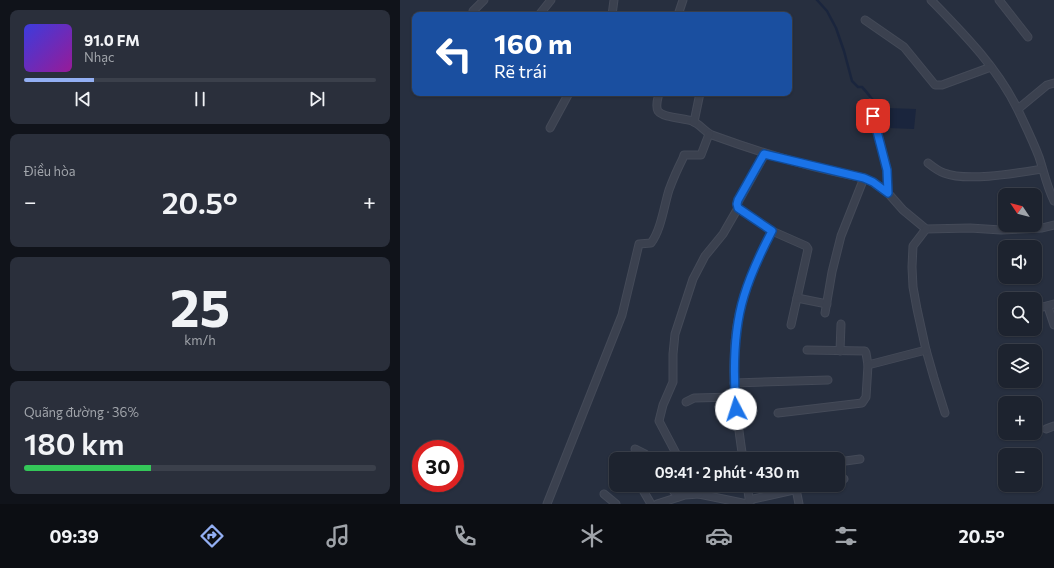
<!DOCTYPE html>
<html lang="vi">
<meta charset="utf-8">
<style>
body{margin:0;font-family:Commissioner,sans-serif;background:#2a2f3b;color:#f1f3f6;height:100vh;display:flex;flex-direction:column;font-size:15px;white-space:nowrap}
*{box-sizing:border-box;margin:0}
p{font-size:13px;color:#a0a4aa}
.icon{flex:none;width:22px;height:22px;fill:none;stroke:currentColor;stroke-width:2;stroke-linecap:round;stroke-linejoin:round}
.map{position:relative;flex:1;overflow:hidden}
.details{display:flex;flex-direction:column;gap:10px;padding:10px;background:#10131a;width:400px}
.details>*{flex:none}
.banner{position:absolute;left:12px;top:12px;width:380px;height:84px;border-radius:8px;box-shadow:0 1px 3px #0004,0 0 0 1px #3b404b;background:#1a4fa0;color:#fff;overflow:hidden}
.needle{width:26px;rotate:305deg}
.tools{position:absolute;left:598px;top:188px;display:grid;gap:8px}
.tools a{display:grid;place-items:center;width:44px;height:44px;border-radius:8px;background:#1d232f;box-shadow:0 1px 3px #0004,0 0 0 1px #3b404b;font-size:20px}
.speed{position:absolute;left:12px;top:440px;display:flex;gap:8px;font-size:20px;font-weight:700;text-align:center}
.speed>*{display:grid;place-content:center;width:52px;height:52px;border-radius:50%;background:#1d232f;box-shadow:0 1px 3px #0004,0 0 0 1px #3b404b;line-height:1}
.speed .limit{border:6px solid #d22;background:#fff;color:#111}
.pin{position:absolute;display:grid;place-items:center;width:34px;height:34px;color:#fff;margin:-17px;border-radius:8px;box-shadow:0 2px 6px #0006}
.me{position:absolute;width:44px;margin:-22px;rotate:355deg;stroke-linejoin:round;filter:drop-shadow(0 0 3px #0008)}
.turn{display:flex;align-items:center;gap:14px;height:84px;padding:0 16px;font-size:18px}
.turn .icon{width:52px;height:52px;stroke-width:2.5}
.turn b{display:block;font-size:28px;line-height:34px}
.big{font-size:30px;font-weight:600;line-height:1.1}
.details .card{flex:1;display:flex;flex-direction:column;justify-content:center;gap:6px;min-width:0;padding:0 14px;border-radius:8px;background:#2a2f3b}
.details .dial{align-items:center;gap:0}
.dial b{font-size:52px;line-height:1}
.song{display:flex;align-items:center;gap:12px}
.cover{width:48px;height:48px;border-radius:6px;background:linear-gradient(135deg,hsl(240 70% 55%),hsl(300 70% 35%))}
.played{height:4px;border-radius:2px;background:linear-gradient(90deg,#93aff3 20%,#3b404b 20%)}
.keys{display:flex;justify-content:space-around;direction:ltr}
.heat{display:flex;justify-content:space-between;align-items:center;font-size:22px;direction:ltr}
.charge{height:6px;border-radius:3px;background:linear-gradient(90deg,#34c759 36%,#3b404b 0)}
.trip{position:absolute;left:209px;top:452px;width:236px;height:40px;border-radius:8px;background:#1d232f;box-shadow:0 1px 3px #0004,0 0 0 1px #3b404b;font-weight:600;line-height:40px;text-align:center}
.tabs{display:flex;height:64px;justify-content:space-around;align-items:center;background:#0c0e13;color:#a0a4aa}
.tabs .icon{width:28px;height:28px}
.tabs .selected{color:#93aff3}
.tabs b{font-size:18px;color:#f1f3f6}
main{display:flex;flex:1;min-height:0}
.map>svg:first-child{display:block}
</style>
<main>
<section class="details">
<div class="card">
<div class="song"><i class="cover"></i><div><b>91.0 FM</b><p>Nhạc</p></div></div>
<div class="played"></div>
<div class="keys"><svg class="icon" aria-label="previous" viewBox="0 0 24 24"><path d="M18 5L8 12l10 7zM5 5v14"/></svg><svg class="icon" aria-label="pause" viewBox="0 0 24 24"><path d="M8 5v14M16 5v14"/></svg><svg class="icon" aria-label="next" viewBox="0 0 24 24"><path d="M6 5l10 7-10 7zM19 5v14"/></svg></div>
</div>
<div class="card"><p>Điều hòa</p>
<div class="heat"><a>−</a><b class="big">20.5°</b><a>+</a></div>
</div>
<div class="card dial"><b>25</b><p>km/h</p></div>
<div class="card"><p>Quãng đường · 36%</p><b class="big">180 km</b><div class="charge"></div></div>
</section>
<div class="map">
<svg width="654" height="504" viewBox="0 0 654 504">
<rect width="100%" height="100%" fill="#272f3f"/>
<path fill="#1a253d" d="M 487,108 L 516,109 L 514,129 L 488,128 L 483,125 L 484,112 Z"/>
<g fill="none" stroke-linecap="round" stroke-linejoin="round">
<path stroke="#1a253d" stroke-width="2.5" d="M 417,0 L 427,11 L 436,28 L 444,51 L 452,81 L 458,87 L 462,87 C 470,95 475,105 484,112"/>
<g stroke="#444a58" stroke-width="9">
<g id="minor">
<path d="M 531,0 C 564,34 597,67 618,110 C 625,125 633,141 639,157 C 644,172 647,187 654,201"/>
<path d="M 599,0 L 628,37"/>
<path d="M 73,11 L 84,0"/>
<path d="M 139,15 L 151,0"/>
<path d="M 212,15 L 214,0"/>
<path d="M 278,15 L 283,0"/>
<path d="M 465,20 L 504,47 L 535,85 L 542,85 L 591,67"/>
<path d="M 259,93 C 258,98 255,106 258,111 C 263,118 284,118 292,121 C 300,124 305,132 312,135 C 361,153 412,168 464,178 L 473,182 L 488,193 L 503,210 L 526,229 L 570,228 L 601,230 L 642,228 L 654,225"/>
<path d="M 470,103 L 487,170 L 488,193"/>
<path d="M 618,109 L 647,85 L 654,83"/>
<path d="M 294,122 L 300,93"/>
<path d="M 150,128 L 169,93"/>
<path d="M 528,163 C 533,167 538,171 544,173 C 567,182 617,173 642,169"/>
<path d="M 372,231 L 406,246 L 408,249 L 391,325"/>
<path d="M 397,298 L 427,304"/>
<path d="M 648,307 L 654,325"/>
<path d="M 635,309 L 654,304"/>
<path d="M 425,313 L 432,272 L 441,236 L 464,178"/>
<path d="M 407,350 L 465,351 L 466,353 L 468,365"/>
<path d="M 526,350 L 534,378 L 545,413"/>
<path d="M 440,351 L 441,324"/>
<path d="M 334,383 L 428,380"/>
<path d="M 286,402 L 294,398 L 335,397"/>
<path d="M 378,413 L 462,403 L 466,397 L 468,365 L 526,350 L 517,309 L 513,287 L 512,267 L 513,246 L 526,229"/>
<path d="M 646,429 L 654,426"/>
<path d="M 235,449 L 245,454 L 251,459"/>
<path d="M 279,459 L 259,421 L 263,405 L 273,382 L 273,354 L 275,334 L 293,279 L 305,256 L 323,234 L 338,208"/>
<path d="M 343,459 C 335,406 327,348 344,296 C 351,273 361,252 372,231 L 338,208 L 337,204 L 365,154"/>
<path d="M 438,462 L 460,459"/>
<path d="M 438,480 L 444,479"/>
<path d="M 240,485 L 251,504"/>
<path d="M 269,485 L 278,497"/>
<path d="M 295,485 L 299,494 L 347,504"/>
<path d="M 347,485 L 350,504"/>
<path d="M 396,489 L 399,504"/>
<path d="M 204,494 L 216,504"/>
<path d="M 349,500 L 416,485"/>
<path d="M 147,504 L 222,315 L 239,244 L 251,243 C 261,230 264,206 269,190 C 273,179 278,168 283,158 L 284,155 L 301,155 L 309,134"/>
<path d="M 257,504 L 285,495 L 299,494"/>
</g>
</g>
<use href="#minor" stroke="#3b414f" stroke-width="7"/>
</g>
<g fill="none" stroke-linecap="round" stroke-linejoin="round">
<g stroke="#114b97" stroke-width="10">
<path id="route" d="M 336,409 C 333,371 333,332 344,296 C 351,273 361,252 372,231 L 338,208 L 337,204 L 338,200 L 364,154 L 464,178 L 473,182 L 488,193 L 487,170 L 473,116"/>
</g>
<use href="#route" stroke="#1a73e8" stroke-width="7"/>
</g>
</svg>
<div class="tools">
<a><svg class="needle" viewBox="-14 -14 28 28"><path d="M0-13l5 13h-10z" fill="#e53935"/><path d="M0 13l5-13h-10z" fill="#a0a4aa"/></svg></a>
<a><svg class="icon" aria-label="sound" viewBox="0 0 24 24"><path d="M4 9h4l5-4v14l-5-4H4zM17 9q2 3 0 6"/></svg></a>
<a><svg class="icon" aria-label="search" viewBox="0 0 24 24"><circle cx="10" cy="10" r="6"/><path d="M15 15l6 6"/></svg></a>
<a><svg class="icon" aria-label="layers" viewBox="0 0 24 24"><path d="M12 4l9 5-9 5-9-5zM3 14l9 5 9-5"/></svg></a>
<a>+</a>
<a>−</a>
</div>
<div class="speed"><div class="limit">30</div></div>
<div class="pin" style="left:473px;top:116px;background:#d93025"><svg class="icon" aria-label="arrive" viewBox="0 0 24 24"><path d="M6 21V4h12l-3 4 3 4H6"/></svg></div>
<svg class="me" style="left:336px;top:409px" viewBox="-20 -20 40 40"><circle r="19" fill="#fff"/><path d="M0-13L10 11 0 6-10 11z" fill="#1a73e8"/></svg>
<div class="trip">09:41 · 2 phút · 430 m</div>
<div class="banner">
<div class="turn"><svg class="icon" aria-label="left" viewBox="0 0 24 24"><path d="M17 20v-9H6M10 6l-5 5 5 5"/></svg><div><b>160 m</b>Rẽ trái</div></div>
</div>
</div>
</main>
<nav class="tabs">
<b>09:39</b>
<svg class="icon selected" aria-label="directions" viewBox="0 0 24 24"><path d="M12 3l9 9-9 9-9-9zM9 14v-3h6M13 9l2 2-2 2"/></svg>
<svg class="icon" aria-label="music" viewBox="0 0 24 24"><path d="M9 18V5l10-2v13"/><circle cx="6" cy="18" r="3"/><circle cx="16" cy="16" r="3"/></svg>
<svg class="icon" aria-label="phone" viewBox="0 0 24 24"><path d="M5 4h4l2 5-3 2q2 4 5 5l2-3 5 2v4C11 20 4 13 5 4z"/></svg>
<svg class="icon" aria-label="climate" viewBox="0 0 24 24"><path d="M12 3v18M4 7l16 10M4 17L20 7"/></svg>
<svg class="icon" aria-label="car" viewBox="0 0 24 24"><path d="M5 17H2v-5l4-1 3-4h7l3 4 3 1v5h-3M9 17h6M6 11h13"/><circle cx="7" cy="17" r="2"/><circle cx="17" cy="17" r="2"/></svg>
<svg class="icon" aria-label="filters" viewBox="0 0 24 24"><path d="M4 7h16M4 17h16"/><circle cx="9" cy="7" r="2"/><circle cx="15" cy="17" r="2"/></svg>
<b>20.5°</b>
</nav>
